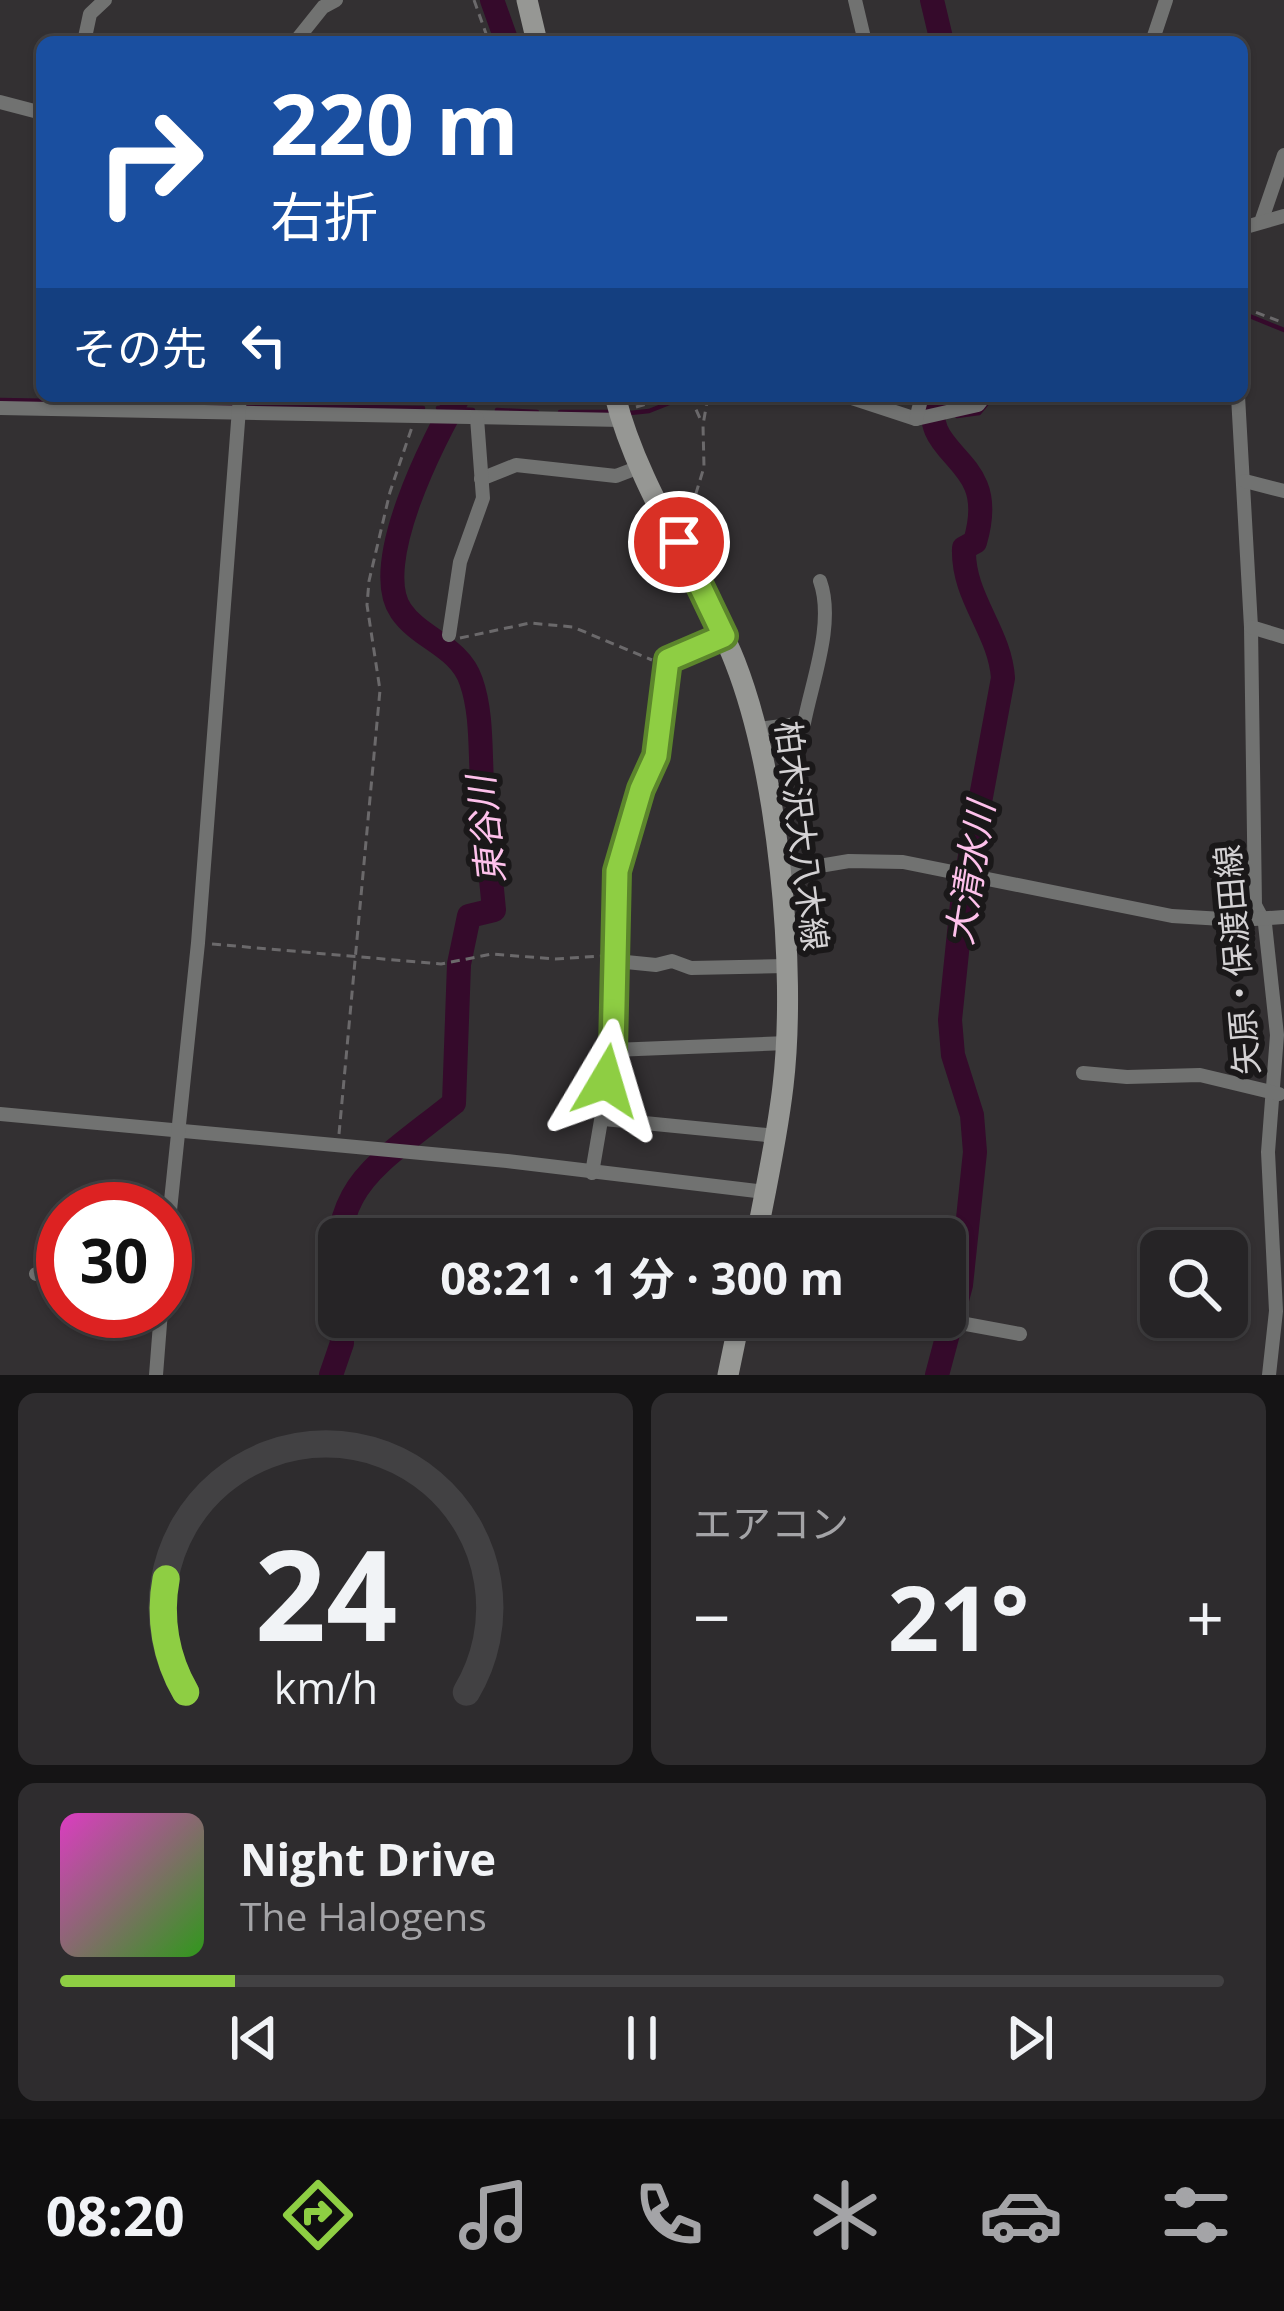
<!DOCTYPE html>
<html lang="ja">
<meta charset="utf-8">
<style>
body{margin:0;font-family:"Open Sans","Noto Sans JP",sans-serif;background:#2e2c2e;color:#f1f3f6;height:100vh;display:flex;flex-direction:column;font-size:45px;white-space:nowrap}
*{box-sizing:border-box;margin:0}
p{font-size:39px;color:#a4a4a7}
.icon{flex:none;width:66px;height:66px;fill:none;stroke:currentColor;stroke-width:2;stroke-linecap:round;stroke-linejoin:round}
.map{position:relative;height:1375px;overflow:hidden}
.panel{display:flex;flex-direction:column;gap:18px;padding:18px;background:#151415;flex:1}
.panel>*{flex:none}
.top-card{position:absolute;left:36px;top:36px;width:1212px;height:366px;border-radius:18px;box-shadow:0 3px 9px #0004,0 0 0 3px #424143;background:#1a4fa0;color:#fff;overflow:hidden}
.fabs{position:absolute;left:1140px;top:1230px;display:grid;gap:24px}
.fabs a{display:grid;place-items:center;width:108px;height:108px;border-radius:18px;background:#262426;box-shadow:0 3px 9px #0004,0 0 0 3px #424143;font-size:60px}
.speed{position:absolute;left:36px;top:1182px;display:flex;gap:24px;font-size:60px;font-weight:700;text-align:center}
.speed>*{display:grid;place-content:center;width:156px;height:156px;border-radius:50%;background:#262426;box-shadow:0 3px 9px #0004,0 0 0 3px #424143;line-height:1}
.speed .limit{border:18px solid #d22;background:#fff;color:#111}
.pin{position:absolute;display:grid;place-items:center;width:102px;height:102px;color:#fff;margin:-51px;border:6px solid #fff;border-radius:50%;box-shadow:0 3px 12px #0007}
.me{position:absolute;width:132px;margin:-66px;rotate:7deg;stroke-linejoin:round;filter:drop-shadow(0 0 9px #0008)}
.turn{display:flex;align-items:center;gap:42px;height:252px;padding:0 36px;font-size:54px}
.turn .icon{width:156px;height:156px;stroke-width:2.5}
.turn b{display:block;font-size:84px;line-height:102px}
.then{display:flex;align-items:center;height:114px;padding:0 36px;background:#0003;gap:24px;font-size:45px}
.big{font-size:90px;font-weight:700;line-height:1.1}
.panel .tile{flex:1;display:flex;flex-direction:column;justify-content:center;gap:18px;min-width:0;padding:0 42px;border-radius:18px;background:#2e2c2e}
.panel .dial{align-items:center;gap:0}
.dial svg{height:312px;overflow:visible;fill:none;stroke:#424143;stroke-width:7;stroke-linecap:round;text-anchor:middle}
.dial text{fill:#f1f3f6;stroke:none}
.song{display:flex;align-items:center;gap:36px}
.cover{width:144px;height:144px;border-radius:18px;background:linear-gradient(135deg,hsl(310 70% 55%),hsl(110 70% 35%))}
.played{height:12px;border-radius:6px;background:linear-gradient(90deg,#8ece43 15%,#424143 15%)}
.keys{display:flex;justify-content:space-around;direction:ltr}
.heat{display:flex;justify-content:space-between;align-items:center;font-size:66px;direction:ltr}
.panel .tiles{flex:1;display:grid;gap:18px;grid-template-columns:1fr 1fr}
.tile:last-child{grid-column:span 2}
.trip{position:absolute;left:318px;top:1218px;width:648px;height:120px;border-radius:18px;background:#262426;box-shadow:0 3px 9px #0004,0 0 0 3px #424143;font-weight:700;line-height:120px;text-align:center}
.dock{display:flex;height:192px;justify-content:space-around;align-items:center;background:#0f0e0f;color:#a4a4a7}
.dock .icon{width:84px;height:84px}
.dock .active{color:#8ece43}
.dock b{font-size:54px;color:#f1f3f6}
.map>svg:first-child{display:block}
</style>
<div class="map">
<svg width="1284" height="1375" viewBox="0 0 1284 1375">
<rect width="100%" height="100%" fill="#333032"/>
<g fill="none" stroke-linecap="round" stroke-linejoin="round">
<g stroke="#350a2b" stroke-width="4.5">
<path d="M 1242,313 L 1284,330"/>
<path d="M 0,400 L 55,401"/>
<path d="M 65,401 L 233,404"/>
<path d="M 247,405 L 423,408"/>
<path d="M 438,408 L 473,410"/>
<path d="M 497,410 L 537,412"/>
<path d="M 560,412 L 608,412"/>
<path d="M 630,413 L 649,411 L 687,396"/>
<path d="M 957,416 L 979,413 L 988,402"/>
</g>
<g stroke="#350a2b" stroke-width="24">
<path d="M 492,0 L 507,42"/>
<path d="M 932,0 L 942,42"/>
<path d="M 937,396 C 920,439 963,453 976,486 C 983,503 980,525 975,542 L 964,548 C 962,597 1000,631 1003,678 L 963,894 L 950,1020 L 953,1055 L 972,1115 L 975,1152 L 961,1285 L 937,1375"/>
<path d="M 339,1311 C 328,1185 364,1175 454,1103 L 459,964 L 469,916 L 494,910 C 490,867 485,825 482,782 C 480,749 482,712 471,681 C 459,646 420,639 401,611 C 369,565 434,438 459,396"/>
<path d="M 331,1375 L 342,1343 L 340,1317"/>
</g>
<g stroke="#6b696b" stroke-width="3" stroke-dasharray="9 6" stroke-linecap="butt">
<path d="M 474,0 L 489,42"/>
<path d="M 1242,307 L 1284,323"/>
<path d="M 690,396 L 702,423"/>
<path d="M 636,407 L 674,396"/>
<path d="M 687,523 L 704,467 L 703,425 L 708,396"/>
<path d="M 460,638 L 530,623 L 573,627 L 652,660"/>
<path d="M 212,944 L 441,964 L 492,954 L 555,959 L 602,956"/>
<path d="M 339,1134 L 380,690 L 367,605 L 369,581 L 390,492 L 412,427"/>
</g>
<g stroke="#717271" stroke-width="14">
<path d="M 855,0 L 865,42"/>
<path d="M 84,42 L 90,14 L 105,0"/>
<path d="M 295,42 L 323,7 L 336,0"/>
<path d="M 1152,42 L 1166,0"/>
<path d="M 0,102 L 42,113"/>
<path d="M 1261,222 L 1284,155"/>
<path d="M 1242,228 L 1284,216"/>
<path d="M 846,396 L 916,419 L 978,405 L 985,396"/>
<path d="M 1238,396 L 1251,627 L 1255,905 L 1265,924 L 1277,1035 L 1268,1152 L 1276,1311 L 1269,1375"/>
<path d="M 0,408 L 622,420"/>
<path d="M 916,419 L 922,396"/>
<path d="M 481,479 L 516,465 L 616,476 L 642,466"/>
<path d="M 1245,481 L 1284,491"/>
<path d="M 1251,627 L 1284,637"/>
<path d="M 449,635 L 460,562 L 483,498 L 477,418"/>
<path d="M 758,729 L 804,723 C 812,681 835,623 820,581"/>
<path d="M 778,873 L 849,861 L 903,862 L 1172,916 L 1240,920 L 1284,917"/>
<path d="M 616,961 L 656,965 L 672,961 L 691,968 L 786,966"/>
<path d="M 613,1050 L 787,1043"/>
<path d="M 1083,1073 L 1127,1077 L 1200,1075 L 1279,1094"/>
<path d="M 0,1114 L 507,1161 L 765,1192"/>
<path d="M 604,1119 L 776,1136"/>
<path d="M 592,1173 L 613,1050 L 617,871 L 641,789 L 656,756 L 668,660 L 724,636"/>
<path d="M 165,1258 L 198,943 L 240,396"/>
<path d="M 36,1274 L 63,1277"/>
<path d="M 928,1317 L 1020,1334"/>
<path d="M 156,1375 L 161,1311"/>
</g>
<g stroke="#969794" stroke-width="21">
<path d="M 527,0 L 537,42"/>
<path d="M 615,396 C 638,488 700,574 735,662 C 778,772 797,968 783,1086 C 777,1138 766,1188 756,1239"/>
<path d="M 728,1375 L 740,1317"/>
</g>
</g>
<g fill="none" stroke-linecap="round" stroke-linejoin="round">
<g stroke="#5c862c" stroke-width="30">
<path id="route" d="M 606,1081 L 613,1050 L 617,871 L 641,789 L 656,756 L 668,660 L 724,636 L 679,542"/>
</g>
<use href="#route" stroke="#8ece43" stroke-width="21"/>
</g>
<g text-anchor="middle" stroke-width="12" stroke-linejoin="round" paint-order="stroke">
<g font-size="33" fill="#d4d2d4" stroke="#1a1819">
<text transform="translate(802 836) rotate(83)" y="12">柏木沢大八木線</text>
<text transform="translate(1237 960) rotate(-95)" y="12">矢原・保渡田線</text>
</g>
<g font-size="36" font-style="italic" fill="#fec1eb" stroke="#1a1819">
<text transform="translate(486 830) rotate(-96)" y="13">東谷川</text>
<text transform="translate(970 873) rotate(-81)" y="13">大清水川</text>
</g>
</g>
</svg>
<div class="fabs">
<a><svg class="icon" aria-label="search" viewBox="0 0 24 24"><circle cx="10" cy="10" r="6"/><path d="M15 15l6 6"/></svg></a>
</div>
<div class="speed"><div class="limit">30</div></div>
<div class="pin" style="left:679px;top:542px;background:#d93025"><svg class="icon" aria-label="arrive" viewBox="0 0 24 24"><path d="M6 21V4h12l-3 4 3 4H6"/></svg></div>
<svg class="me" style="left:606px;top:1081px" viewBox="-20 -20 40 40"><path d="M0-17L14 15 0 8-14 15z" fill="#8ece43" stroke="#fff" stroke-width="4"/></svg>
<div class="trip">08:21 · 1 分 · 300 m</div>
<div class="top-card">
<div class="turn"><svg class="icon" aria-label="right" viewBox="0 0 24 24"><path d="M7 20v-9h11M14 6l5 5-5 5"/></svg><div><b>220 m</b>右折</div></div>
<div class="then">その先<svg class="icon" aria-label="left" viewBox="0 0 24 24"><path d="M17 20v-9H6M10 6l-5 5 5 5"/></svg></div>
</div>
</div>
<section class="panel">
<div class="tiles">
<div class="tile dial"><svg viewBox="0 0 100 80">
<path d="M14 69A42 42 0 1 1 86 69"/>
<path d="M14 69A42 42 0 0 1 9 40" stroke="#8ece43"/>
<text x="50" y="56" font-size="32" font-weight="700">24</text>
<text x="50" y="72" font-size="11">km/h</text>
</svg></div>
<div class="tile"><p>エアコン</p>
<div class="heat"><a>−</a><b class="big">21°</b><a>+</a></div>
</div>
<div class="tile">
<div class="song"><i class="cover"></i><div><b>Night Drive</b><p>The Halogens</p></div></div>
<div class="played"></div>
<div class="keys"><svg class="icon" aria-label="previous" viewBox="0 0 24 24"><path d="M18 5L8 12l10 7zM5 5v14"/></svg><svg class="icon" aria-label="pause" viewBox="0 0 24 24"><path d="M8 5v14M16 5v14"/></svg><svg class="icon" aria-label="next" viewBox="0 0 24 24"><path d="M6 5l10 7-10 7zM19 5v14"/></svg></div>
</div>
</div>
</section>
<nav class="dock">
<b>08:20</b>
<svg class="icon active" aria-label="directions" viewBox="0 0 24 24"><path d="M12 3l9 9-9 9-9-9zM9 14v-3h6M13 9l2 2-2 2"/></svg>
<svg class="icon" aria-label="music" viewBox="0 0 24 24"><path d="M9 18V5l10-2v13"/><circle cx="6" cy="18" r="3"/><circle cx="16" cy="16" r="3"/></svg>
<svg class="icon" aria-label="phone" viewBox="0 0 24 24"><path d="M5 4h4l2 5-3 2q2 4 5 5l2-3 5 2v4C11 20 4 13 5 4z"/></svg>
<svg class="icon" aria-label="climate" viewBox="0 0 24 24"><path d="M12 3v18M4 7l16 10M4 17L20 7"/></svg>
<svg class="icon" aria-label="car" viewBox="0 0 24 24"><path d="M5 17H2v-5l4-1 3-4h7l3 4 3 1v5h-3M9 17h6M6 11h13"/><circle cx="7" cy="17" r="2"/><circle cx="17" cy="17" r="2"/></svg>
<svg class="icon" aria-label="filters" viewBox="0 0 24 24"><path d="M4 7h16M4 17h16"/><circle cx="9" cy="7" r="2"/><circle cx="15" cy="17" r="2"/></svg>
</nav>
